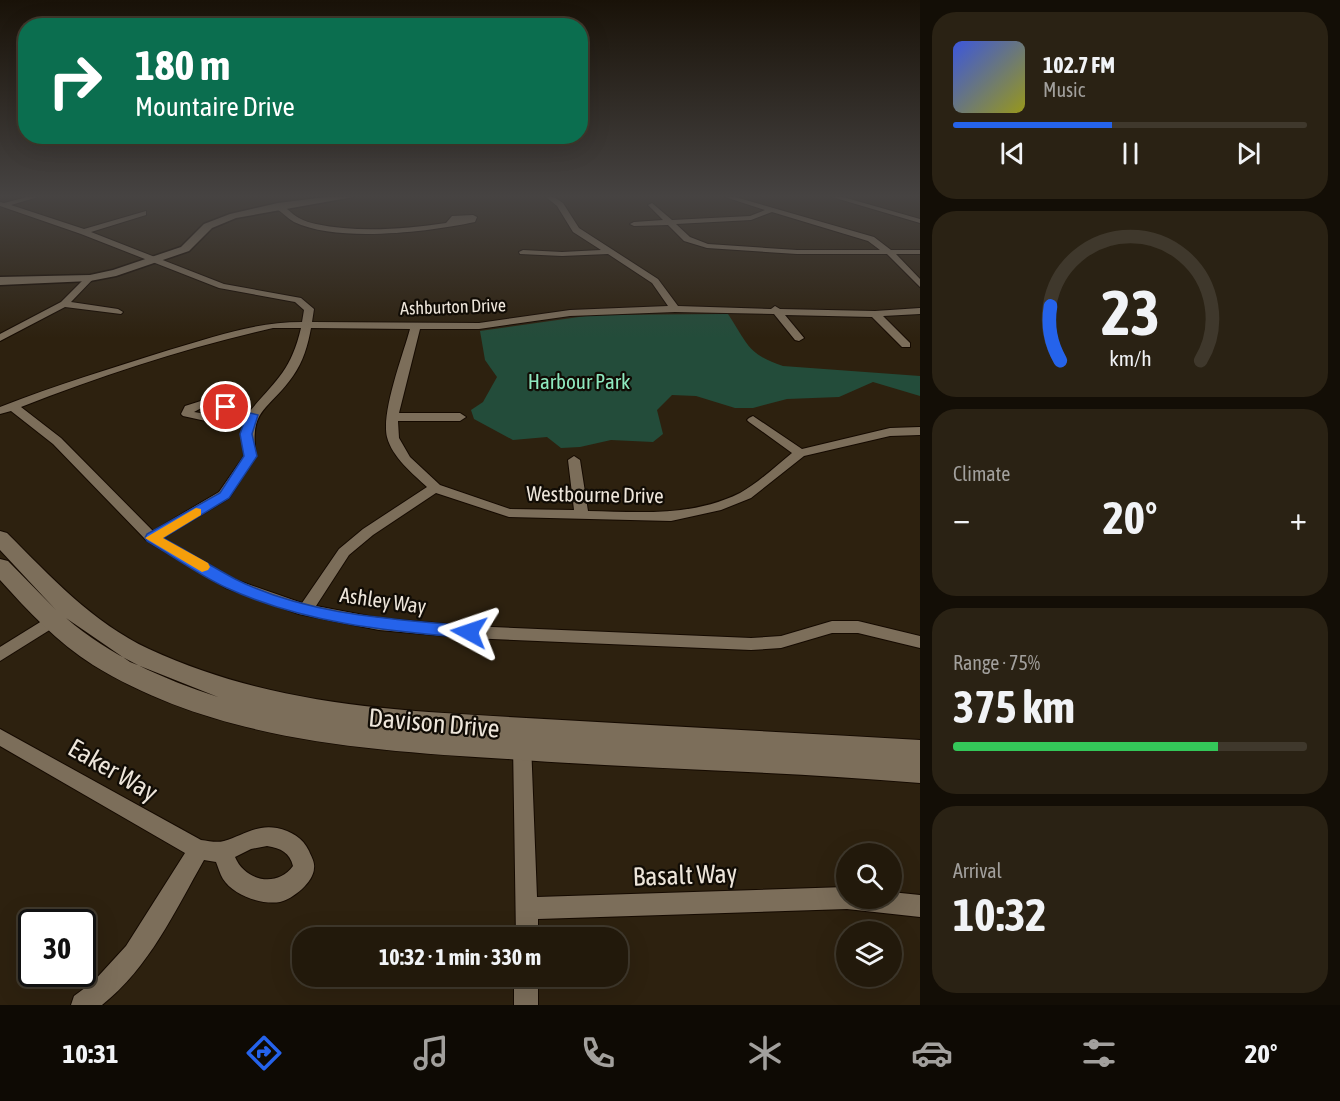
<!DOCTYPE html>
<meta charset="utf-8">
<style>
body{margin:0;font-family:"Asap Condensed",sans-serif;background:#2a2214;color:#f1f3f6;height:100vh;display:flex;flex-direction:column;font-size:22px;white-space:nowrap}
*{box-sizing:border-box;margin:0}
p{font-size:20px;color:#a2a09d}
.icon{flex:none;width:33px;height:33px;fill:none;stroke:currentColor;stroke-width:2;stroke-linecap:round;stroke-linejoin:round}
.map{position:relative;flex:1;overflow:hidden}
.side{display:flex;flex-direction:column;gap:12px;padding:12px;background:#130e06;width:420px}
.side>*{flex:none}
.top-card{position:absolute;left:18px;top:18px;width:570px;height:126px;border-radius:24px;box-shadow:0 6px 24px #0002,0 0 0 2px #3f382c;background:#0b6e4f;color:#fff;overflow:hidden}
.fabs{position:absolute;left:836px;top:843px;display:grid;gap:12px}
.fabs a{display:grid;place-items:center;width:66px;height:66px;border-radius:50%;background:#22190b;box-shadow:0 6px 24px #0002,0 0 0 2px #3f382c;font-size:30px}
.speed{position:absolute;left:18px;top:909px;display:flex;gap:12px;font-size:30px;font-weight:700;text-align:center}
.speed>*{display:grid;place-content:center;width:78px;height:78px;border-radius:50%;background:#22190b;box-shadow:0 6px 24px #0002,0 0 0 2px #3f382c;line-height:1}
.speed .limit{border:3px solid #111;border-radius:9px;background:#fff;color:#111}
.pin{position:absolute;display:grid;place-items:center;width:51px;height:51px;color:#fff;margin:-26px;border:3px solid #fff;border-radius:50%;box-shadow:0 2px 6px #0007}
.me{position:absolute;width:66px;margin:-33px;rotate:275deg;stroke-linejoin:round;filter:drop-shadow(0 0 4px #0008)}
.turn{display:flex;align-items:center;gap:21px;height:126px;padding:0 18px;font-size:27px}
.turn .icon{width:78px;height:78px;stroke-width:2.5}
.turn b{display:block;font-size:42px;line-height:51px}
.big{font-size:45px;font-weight:700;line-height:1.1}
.side .card{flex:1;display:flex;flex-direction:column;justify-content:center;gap:9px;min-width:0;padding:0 21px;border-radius:24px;background:#2a2214}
.side .dial{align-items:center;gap:0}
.dial svg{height:156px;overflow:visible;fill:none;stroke:#3f382c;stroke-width:7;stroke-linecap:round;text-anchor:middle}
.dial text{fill:#f1f3f6;stroke:none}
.song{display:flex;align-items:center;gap:18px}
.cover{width:72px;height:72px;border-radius:9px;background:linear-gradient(135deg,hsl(230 70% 55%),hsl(60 70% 35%))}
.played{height:6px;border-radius:3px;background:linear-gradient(90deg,#2563eb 45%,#3f382c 45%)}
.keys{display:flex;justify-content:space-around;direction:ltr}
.heat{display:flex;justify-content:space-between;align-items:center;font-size:33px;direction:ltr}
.charge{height:9px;border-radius:4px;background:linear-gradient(90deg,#34c759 75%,#3f382c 0)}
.trip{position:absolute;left:292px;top:927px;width:336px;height:60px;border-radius:24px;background:#22190b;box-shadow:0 6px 24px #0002,0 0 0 2px #3f382c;font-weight:700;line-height:60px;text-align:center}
.dock{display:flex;height:96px;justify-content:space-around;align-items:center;background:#0e0a04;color:#a2a09d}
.dock .icon{width:42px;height:42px}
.dock .current{color:#2563eb}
.dock b{font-size:27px;color:#f1f3f6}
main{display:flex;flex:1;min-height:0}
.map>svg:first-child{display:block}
</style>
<main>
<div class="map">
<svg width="920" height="1005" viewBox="0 0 920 1005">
<rect width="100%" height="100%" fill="#2d210f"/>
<path fill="#234c3a" d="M 728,314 C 748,344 747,354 783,366 L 920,376 L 920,396 L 873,382 L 839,397 L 787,399 L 753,408 L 735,408 L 696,396 L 672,395 L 657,410 L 663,434 L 653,442 L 611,440 L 580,447 L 561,448 L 547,437 L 513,440 L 474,419 L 471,410 L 483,402 L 497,377 L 485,360 L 480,331 L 593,315 Z"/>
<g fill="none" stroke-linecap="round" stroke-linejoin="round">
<g stroke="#150a00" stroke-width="2">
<g id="minor">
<path d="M 27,197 L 38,197 L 11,205 L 84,229 L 146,211 L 146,215 L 91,232 L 224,284 L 301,298 L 314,309 L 312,322 L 479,323 L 570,310 L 668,306 L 652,283 L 608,254 L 562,256 L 520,254 L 519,252 L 523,250 L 562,252 L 601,250 L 573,232 L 557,206 L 546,197 L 554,197 L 563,203 L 579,228 L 658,279 L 678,306 L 771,309 L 775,306 L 780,309 L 875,311 L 920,308 L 920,314 L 883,316 L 910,343 L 910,347 L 902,347 L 872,317 L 785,315 L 804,338 L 799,341 L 795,340 L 774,314 L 675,312 L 570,316 L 479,329 L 420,329 L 399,413 L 460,413 L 466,417 L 460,421 L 398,421 L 399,438 L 410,457 L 440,485 L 510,509 L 574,510 L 568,460 L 574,456 L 580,460 L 588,511 C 640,512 692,517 740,493 C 758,483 776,466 792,453 L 749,422 L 747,420 L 749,418 L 753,416 L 802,449 L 890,428 L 920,427 L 920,435 L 890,436 L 804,456 L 751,498 L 721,510 L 671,521 L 509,517 L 436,493 L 373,535 L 349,555 L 316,606 L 379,618 L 469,626 L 751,638 L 781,636 L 832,621 L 858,621 L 920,636 L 920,648 L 858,633 L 832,633 L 781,648 L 751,650 L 469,638 L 379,630 L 299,614 L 226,588 L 147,541 L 53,444 L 11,411 L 0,414 L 0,407 C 56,385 112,368 169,350 C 214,337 255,322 302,322 L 304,310 L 295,302 L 219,288 L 81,234 L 0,206 L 0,202 L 4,203 ZM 273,328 L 301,328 C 291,371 276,380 250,411 L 231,408 L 225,402 L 204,400 L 185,406 L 181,414 L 183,416 L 215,423 L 229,415 L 246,417 L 242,429 L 244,456 L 219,492 L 153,531 L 61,438 L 21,407 C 102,375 188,347 273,328 ZM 311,328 L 410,329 C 403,355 381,412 387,437 C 392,457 413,474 427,487 L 363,529 L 339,549 L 302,603 L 236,580 L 163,538 L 229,498 L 256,456 C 249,407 269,411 293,376 C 303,362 308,345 311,328 ZM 205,406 L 218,407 L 220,410 L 213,415 L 194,412 Z"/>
<path d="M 725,197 L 735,197 L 874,237 L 891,250 L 920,250 L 920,254 L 896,254 L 920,279 L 920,287 L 887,254 L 797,254 L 707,248 L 684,241 L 668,225 L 634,226 L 630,224 L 634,222 L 663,220 L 648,205 L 652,203 L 672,220 L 750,216 L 765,210 ZM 772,212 L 868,241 L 880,250 L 797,250 L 708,244 L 690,237 L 676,224 L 751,220 Z"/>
<path d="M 832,197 L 843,197 L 920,219 L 920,223 Z"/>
<path d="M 275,204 C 285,204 291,214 299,218 C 304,221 311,223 316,224 C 358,233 405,229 446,223 L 452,216 L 473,215 L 477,217 L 475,222 C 428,232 338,243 294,222 C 287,218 282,212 275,208 Z"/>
<path d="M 87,276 L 94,278 L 71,302 L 118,309 L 123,312 L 121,314 L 65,307 L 0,341 L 0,334 L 61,302 Z"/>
<path d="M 58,611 L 64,613 L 66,617 L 64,621 L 0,661 L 0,647 Z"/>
<path d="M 0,729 L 201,840 C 209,841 217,843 224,841 C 242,836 256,824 277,828 C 291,831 303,838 309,851 C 311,856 315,862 314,868 C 314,882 293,899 280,902 C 261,905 233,895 223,879 C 220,874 218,867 216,862 L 204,860 C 175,911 149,968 102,1005 L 71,1005 L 74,996 L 93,982 L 126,946 L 185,853 L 0,746 ZM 267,846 C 281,848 290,853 293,866 C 277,888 245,881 235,857 L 251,849 Z"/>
<path d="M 522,735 L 529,737 L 531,743 L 537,897 L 846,887 L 846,898 L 891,898 L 891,892 L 920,895 L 920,917 L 847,909 L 538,919 L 538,938 L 516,938 L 513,743 L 515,737 Z"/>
<rect x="514" y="976" width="24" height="29"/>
</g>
</g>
<g stroke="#150a00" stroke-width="3">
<path id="tertiary" d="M 326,197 L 353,197 L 236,218 L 212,228 L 189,251 L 116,276 L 90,281 L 0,285 L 0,277 L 90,275 L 113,270 L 181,247 L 204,224 L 230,214 L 278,203 Z"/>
</g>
<g stroke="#150a00" stroke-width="2">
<path id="secondary" d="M 0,531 L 7,533 C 50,576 93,623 149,649 C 283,711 418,711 562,720 C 681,727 801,733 920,740 L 920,783 C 782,771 644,769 507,759 C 366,750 217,741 93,665 C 57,642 28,611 0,580 L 0,559 L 8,561 L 56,610 L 0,550 ZM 66,618 L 130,662 L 218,697 C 163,679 110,656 66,618 Z"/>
</g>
<use href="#minor" fill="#7c6e5a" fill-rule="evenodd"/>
<use href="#tertiary" fill="#7c6e5a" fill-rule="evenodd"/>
<use href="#secondary" fill="#7c6e5a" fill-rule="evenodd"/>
</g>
<linearGradient id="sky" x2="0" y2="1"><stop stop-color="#191208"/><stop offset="0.58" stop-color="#464342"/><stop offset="1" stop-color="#464342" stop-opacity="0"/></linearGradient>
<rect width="920" height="338" fill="url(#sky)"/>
<path fill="#2563eb" stroke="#184099" stroke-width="1.5" d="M 226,403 L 232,408 L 258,415 L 252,434 L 257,456 L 229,498 L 163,538 C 187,551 211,566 235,579 C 307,615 391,619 469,626 L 477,632 L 475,636 L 469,638 C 386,631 304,623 227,588 C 199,575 173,556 147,541 L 145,538 L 147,534 L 220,493 L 244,456 L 240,434 L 246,417 L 223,413 L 220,407 Z"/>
<path fill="#f59e0b" d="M 196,508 L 201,509 L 201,515 L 163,538 L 208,563 L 210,567 L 208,570 L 202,572 L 145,538 Z"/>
<g text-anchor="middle" stroke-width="4.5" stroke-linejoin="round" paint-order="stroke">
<g font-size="18" fill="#ede5da" stroke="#110c05">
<text transform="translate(453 307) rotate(-2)" y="6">Ashburton Drive</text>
</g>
<g font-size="21" fill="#8fe9bf" stroke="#110c05">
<text x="579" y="389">Harbour Park</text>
</g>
<g font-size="21" fill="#ede5da" stroke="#110c05">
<text transform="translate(595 495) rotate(1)" y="7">Westbourne Drive</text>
<text transform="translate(383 601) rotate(8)" y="7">Ashley Way</text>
</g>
<g font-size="26" fill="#ede5da" stroke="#110c05">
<text transform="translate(434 723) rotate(5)" y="9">Davison Drive</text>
<text transform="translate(113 770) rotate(30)" y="9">Eaker Way</text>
<text transform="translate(685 875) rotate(-2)" y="9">Basalt Way</text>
</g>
</g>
</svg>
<div class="fabs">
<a><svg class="icon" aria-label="search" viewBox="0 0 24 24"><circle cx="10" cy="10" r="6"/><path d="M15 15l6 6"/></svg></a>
<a><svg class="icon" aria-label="layers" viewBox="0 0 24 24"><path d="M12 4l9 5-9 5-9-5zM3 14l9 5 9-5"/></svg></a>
</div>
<div class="speed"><div class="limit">30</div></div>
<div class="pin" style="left:226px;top:407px;background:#d93025"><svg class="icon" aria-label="arrive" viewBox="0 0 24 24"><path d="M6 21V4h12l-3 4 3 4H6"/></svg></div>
<svg class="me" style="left:469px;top:632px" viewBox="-20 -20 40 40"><path d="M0-17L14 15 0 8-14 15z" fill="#2563eb" stroke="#fff" stroke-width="4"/></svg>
<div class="trip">10:32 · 1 min · 330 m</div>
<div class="top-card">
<div class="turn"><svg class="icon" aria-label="right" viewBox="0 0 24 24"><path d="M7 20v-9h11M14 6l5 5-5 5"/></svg><div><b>180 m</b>Mountaire Drive</div></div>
</div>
</div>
<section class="side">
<div class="card">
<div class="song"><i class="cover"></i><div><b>102.7 FM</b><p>Music</p></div></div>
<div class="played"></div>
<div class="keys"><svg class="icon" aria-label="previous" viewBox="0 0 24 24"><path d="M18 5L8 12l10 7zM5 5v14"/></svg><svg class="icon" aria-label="pause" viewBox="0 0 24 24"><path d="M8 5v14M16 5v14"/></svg><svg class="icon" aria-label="next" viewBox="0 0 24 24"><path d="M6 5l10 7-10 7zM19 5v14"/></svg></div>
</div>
<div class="card dial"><svg viewBox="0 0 100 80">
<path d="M14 69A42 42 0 1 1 86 69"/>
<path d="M14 69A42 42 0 0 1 9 41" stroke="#2563eb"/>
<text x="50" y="56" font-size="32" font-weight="700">23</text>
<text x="50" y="72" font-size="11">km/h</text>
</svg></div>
<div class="card"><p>Climate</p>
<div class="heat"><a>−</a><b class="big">20°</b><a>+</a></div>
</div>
<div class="card"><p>Range · 75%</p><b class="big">375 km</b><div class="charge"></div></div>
<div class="card"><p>Arrival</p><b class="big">10:32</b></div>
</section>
</main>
<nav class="dock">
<b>10:31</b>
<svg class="icon current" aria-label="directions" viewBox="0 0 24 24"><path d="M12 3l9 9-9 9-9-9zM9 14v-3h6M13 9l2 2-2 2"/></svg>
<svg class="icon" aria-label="music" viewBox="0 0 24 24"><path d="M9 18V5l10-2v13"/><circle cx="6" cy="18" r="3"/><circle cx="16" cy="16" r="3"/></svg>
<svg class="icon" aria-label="phone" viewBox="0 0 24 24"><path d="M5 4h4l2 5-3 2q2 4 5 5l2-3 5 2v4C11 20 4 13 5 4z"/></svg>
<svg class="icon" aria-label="climate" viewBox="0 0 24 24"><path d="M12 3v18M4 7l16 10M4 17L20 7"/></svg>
<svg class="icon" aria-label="car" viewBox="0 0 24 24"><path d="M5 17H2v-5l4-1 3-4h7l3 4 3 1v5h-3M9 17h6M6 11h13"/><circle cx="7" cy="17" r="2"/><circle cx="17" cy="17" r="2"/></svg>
<svg class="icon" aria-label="filters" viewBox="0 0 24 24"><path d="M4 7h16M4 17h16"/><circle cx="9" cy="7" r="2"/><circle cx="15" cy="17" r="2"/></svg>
<b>20°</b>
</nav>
